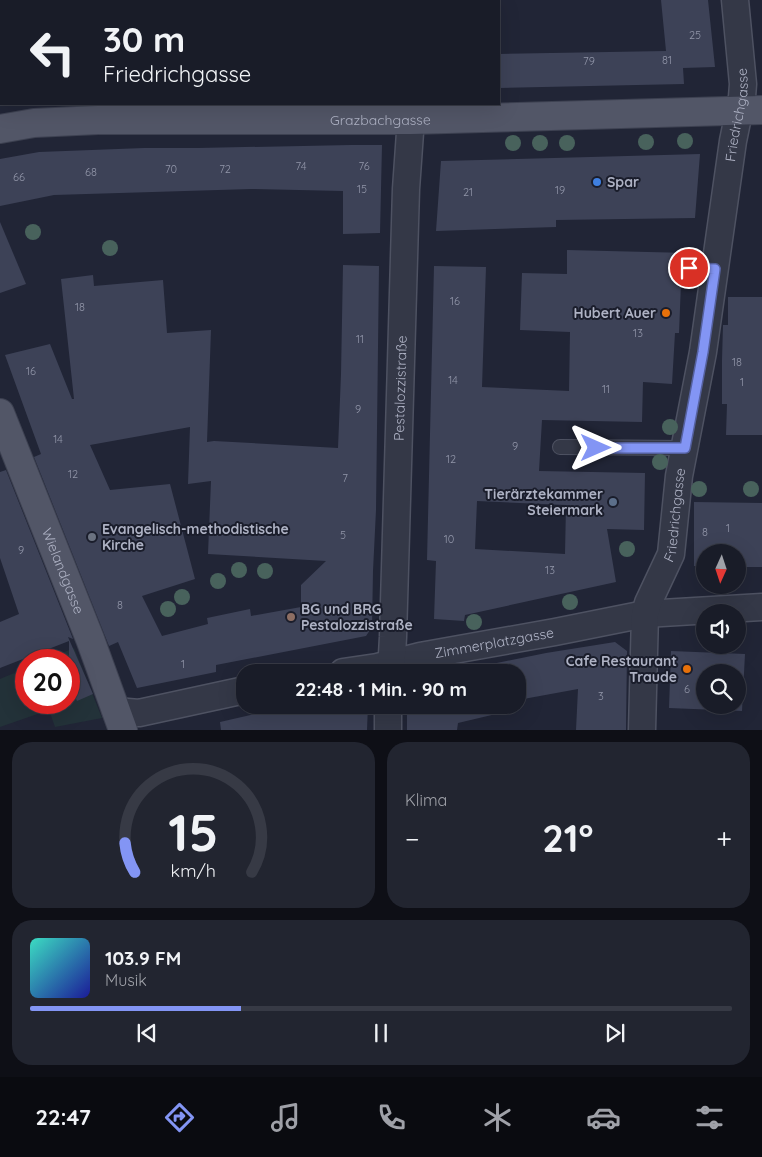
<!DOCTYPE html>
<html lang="de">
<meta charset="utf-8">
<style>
body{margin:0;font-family:Quicksand,sans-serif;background:#222530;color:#f1f3f6;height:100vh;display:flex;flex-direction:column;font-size:19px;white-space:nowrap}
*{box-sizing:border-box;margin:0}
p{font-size:16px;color:#9fa1a8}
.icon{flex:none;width:28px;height:28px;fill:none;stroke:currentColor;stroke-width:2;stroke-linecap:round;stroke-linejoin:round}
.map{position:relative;height:730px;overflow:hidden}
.side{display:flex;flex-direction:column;gap:12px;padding:12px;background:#0e0f16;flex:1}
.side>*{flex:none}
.hud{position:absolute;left:0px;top:0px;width:500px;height:105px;box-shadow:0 5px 20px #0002,0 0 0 1px #373a45;background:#191c28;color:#f1f3f6;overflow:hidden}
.needle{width:32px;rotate:183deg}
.buttons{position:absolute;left:696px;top:544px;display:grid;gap:10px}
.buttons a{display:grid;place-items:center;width:50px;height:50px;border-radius:50%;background:#191c28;box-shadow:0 5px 20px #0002,0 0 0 1px #373a45;font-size:25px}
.speed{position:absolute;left:15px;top:649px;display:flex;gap:10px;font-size:25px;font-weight:700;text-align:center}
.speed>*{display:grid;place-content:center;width:65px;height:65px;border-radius:50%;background:#191c28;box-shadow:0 5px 20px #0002,0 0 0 1px #373a45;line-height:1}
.speed .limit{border:8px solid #d22;background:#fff;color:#111}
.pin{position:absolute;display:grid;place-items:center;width:42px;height:42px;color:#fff;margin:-21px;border:2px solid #fff;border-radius:50%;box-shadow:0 1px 5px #0007}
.me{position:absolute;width:55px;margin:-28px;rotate:90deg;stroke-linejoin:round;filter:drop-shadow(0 0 4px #0008)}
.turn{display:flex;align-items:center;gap:18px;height:105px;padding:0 20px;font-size:22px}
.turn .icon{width:65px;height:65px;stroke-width:2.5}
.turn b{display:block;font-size:35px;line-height:42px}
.big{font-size:38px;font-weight:700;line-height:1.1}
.side .tile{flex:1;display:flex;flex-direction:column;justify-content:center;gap:8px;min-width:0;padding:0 18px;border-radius:20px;background:#222530}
.side .dial{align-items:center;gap:0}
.dial svg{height:130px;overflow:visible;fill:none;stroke:#373a45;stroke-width:7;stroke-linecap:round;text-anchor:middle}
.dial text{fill:#f1f3f6;stroke:none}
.song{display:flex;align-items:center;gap:15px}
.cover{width:60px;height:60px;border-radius:8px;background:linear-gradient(135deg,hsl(170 70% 55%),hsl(240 70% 35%))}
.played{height:5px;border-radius:2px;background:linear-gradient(90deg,#8395f4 30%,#373a45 30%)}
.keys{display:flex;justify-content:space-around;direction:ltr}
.heat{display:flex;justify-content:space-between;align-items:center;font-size:28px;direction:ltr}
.side .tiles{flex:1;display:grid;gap:12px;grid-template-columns:1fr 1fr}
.tile:last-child{grid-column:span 2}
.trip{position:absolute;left:236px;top:664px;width:290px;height:50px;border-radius:20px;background:#191c28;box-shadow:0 5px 20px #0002,0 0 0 1px #373a45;font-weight:700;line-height:50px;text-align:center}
.tabs{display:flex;height:80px;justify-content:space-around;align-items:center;background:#0a0b10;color:#9fa1a8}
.tabs .icon{width:35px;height:35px}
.tabs .selected{color:#8395f4}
.tabs b{font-size:22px;color:#f1f3f6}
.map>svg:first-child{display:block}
</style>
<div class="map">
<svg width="762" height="730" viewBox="0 0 762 730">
<rect width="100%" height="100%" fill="#212536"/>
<g fill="#233239">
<path d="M 16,0 L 155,0 L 152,1 L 16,1 Z"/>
<path d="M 74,648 L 102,718 L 55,727 L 49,710 L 0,727 L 0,679 L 26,668 L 26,702 L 69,702 L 69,660 L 45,660 Z"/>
</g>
<g fill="#3d4257" fill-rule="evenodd">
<path d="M 661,0 L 708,0 L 715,67 L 683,68 L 684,84 L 499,88 L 499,54 L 666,51 Z"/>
<path d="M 351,145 L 382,145 L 380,233 L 343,234 L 343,191 L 251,189 L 54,195 L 0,206 L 0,159 L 39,152 L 144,148 L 198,148 Z"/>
<path d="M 700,154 L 695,218 L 556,220 L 556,227 L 436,231 L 441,161 Z"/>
<path d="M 0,222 L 26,284 L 0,293 Z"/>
<path d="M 567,250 L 689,253 L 689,259 L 685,261 L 681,264 L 680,267 L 682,272 L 685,276 L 689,277 L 688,285 L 681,283 L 679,333 L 675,333 L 672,384 L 643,382 L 642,422 L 542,420 L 539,471 L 645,473 L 644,530 L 607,529 L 616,582 L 465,615 L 464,621 L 434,619 L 436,561 L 427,560 L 434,266 L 486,267 L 482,387 L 569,391 L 570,332 L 520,330 L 522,273 L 567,274 ZM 477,501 L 566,505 L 565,554 L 475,549 Z"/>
<path d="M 343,265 L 379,266 L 376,510 L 373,571 L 372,627 L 366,636 L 216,665 L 216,672 L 137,688 L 118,642 L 109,646 L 34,457 L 41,454 L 5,355 L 50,344 L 72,399 L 74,399 L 61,279 L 93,275 L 94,286 L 163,280 L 167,333 L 211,330 L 207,442 L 214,441 L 338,448 L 341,374 ZM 190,427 L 188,484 L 211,481 L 208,554 L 326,561 L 301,585 L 301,607 L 251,616 L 250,609 L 207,618 L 208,624 L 162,636 L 142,596 L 195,579 L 170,484 L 110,490 L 90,445 Z"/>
<path d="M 728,297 L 762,297 L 762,435 L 726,435 L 727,404 L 722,404 L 722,360 L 723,325 L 728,325 Z"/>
<path d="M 6,470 L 73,639 L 68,637 L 93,694 L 77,701 L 69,683 L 69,641 L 0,668 L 0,622 L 19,614 L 0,558 L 0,472 Z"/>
<path d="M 694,502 L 762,503 L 762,567 L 738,567 L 738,552 L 705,552 L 705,566 L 694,566 Z"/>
<path d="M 615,642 L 627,651 L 626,730 L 576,730 L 578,689 L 518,700 L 518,672 L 453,672 L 546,653 Z"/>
<path d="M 671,651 L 745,654 L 742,711 L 669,708 ZM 705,672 L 738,672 L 738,705 L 705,705 Z"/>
<path d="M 294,705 L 368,705 L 367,730 L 221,730 L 220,722 Z"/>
<path d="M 407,705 L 494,705 L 496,714 L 458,723 L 457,730 L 407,730 Z"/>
</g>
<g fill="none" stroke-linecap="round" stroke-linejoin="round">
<g stroke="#4e5262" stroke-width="16">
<g id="lane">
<path d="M 689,268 L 715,269"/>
<path d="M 560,447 L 685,448"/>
</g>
</g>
<g stroke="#4e5262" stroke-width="29">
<g id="street">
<path d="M 416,1 L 416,0"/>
<path id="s1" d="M 343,672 L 377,667 L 420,656 L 555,632 L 645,614 L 762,607"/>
<path id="s2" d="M 391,672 L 393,637 L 406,189 L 412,104"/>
<path d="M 116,711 L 139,713 L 245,690"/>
<path d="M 388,730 L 388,705"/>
<path id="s3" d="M 642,730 L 645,614 L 648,603 L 671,554 L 679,476 L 703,352 L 733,141 L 742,97 L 743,84 L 735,0"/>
</g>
</g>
<g stroke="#3d4151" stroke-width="30">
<g id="primary">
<path id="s4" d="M 0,129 L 34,123 L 98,120 L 411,120 L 762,110"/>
<path id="s5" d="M 0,413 L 90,639 L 123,730"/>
</g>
</g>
<use href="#lane" stroke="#343847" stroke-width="14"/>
<use href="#street" stroke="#343847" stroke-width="26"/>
<use href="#primary" stroke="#525667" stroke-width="28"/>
</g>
<g fill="#48625c">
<circle cx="685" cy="141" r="8"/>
<circle cx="646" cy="142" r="8"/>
<circle cx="513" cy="143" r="8"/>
<circle cx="540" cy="143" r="8"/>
<circle cx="567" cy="143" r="8"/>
<circle cx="33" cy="232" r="8"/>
<circle cx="110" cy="248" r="8"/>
<circle cx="670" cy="427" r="8"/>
<circle cx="660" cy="462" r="8"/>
<circle cx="699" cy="489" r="8"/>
<circle cx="751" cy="489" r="8"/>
<circle cx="627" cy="549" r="8"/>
<circle cx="239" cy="570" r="8"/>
<circle cx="265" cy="571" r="8"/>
<circle cx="218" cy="581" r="8"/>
<circle cx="182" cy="597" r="8"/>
<circle cx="570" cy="602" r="8"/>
<circle cx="168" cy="609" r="8"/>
<circle cx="474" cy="622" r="8"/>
</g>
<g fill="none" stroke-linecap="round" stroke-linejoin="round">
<g stroke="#55619f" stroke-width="12">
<path id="route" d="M 596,448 L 685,448 L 703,352 L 715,269 L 689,268"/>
</g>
<use href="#route" stroke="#8395f4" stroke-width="9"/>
</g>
<circle fill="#3f7fe0" stroke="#1a1d2b" stroke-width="2" cx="597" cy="182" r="5"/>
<g fill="#e8710a" stroke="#1a1d2b" stroke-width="2">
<circle cx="666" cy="313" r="5"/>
<circle cx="687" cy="669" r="5"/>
</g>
<circle fill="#5c6f8a" stroke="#1a1d2b" stroke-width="2" cx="613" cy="502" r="5"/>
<circle fill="#6b7280" stroke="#1a1d2b" stroke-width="2" cx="92" cy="537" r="5"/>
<circle fill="#8d6e63" stroke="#1a1d2b" stroke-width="2" cx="291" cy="617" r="5"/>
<g text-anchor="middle" stroke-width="4" stroke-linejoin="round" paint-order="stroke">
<g font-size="11" fill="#9296a9">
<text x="695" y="39">25</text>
<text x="667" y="64">81</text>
<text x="589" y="65">79</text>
<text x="301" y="170">74</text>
<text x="364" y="170">76</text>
<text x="171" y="173">70</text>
<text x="225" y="173">72</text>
<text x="91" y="176">68</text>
<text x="19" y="181">66</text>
<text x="362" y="193">15</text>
<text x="560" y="194">19</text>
<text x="468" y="196">21</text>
<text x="455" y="305">16</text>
<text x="80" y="311">18</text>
<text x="638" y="337">13</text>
<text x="360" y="343">11</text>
<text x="737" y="366">18</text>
<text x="31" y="375">16</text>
<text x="453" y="384">14</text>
<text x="742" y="386">1</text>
<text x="606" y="393">11</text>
<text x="358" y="413">9</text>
<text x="58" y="443">14</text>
<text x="515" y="450">9</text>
<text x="451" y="463">12</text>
<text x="73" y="478">12</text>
<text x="345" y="482">7</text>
<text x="728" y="532">1</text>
<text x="705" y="536">8</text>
<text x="343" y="539">5</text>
<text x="449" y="543">10</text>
<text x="21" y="554">9</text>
<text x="550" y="574">13</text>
<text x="120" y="609">8</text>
<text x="183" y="668">1</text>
<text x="687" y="693">6</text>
<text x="601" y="700">3</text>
</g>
<g font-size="14" fill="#aeb2c4" stroke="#1a1d2b">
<text dy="5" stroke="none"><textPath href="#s3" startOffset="626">Friedrichgasse</textPath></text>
<text dy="5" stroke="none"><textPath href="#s4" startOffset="381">Grazbachgasse</textPath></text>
<text dy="5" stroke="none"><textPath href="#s2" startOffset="284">Pestalozzistraße</textPath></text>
<text dy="5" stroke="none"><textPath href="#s3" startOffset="221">Friedrichgasse</textPath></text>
<text dy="5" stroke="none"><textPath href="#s5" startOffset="170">Wielandgasse</textPath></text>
<text dy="5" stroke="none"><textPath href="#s1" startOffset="154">Zimmerplatzgasse</textPath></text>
</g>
<g font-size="14" font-weight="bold" fill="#aeb2c4" stroke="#1a1d2b" text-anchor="start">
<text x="607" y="187">Spar</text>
<text x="656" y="318" text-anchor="end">Hubert Auer</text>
<text x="603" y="499" text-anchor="end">Tierärztekammer<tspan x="603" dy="16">Steiermark</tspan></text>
<text x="102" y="534">Evangelisch-methodistische<tspan x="102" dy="16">Kirche</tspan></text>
<text x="301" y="614">BG und BRG<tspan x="301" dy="16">Pestalozzistraße</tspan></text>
<text x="677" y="666" text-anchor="end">Cafe Restaurant<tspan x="677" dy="16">Traude</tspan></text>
</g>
</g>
</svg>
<div class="buttons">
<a><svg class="needle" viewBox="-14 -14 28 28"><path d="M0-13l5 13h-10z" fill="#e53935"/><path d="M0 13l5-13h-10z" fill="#9fa1a8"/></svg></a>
<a><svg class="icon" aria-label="sound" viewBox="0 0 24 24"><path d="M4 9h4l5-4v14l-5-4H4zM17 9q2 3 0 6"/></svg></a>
<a><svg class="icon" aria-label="search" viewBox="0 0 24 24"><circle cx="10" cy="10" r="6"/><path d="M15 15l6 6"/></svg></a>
</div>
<div class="speed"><div class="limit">20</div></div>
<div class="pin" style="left:689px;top:268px;background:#d93025"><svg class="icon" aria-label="arrive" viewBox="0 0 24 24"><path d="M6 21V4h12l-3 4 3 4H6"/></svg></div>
<svg class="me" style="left:596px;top:448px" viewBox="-20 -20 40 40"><path d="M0-17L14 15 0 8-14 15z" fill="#8395f4" stroke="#fff" stroke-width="4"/></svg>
<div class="trip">22:48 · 1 Min. · 90 m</div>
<div class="hud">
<div class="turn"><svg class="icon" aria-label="left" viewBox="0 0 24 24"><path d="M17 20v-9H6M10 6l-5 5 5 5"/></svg><div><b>30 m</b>Friedrichgasse</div></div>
</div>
</div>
<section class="side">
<div class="tiles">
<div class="tile dial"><svg viewBox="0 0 100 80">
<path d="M14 69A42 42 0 1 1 86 69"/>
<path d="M14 69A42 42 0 0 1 8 51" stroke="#8395f4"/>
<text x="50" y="56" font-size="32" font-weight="700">15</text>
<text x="50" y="72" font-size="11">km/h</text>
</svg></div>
<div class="tile"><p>Klima</p>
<div class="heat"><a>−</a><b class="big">21°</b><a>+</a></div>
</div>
<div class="tile">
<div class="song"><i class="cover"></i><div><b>103.9 FM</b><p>Musik</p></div></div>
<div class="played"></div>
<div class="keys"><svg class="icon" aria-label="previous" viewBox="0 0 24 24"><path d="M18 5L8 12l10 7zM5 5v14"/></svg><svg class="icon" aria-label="pause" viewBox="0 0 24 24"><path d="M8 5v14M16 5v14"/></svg><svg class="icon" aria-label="next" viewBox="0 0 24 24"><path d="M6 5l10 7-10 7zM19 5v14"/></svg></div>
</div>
</div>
</section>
<nav class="tabs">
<b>22:47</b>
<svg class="icon selected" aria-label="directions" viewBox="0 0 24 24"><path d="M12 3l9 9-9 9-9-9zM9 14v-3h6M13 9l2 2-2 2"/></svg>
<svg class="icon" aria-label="music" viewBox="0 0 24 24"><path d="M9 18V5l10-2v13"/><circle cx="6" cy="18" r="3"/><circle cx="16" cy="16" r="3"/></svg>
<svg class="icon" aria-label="phone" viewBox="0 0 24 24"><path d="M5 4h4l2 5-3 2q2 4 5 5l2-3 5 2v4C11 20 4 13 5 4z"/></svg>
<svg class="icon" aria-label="climate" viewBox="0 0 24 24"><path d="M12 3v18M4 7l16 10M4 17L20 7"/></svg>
<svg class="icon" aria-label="car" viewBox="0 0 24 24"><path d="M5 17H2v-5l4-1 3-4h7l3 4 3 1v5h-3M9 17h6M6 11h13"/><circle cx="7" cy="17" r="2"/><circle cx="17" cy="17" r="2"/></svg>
<svg class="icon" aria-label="filters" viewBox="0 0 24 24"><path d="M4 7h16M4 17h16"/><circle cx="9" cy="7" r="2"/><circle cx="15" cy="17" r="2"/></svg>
</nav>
